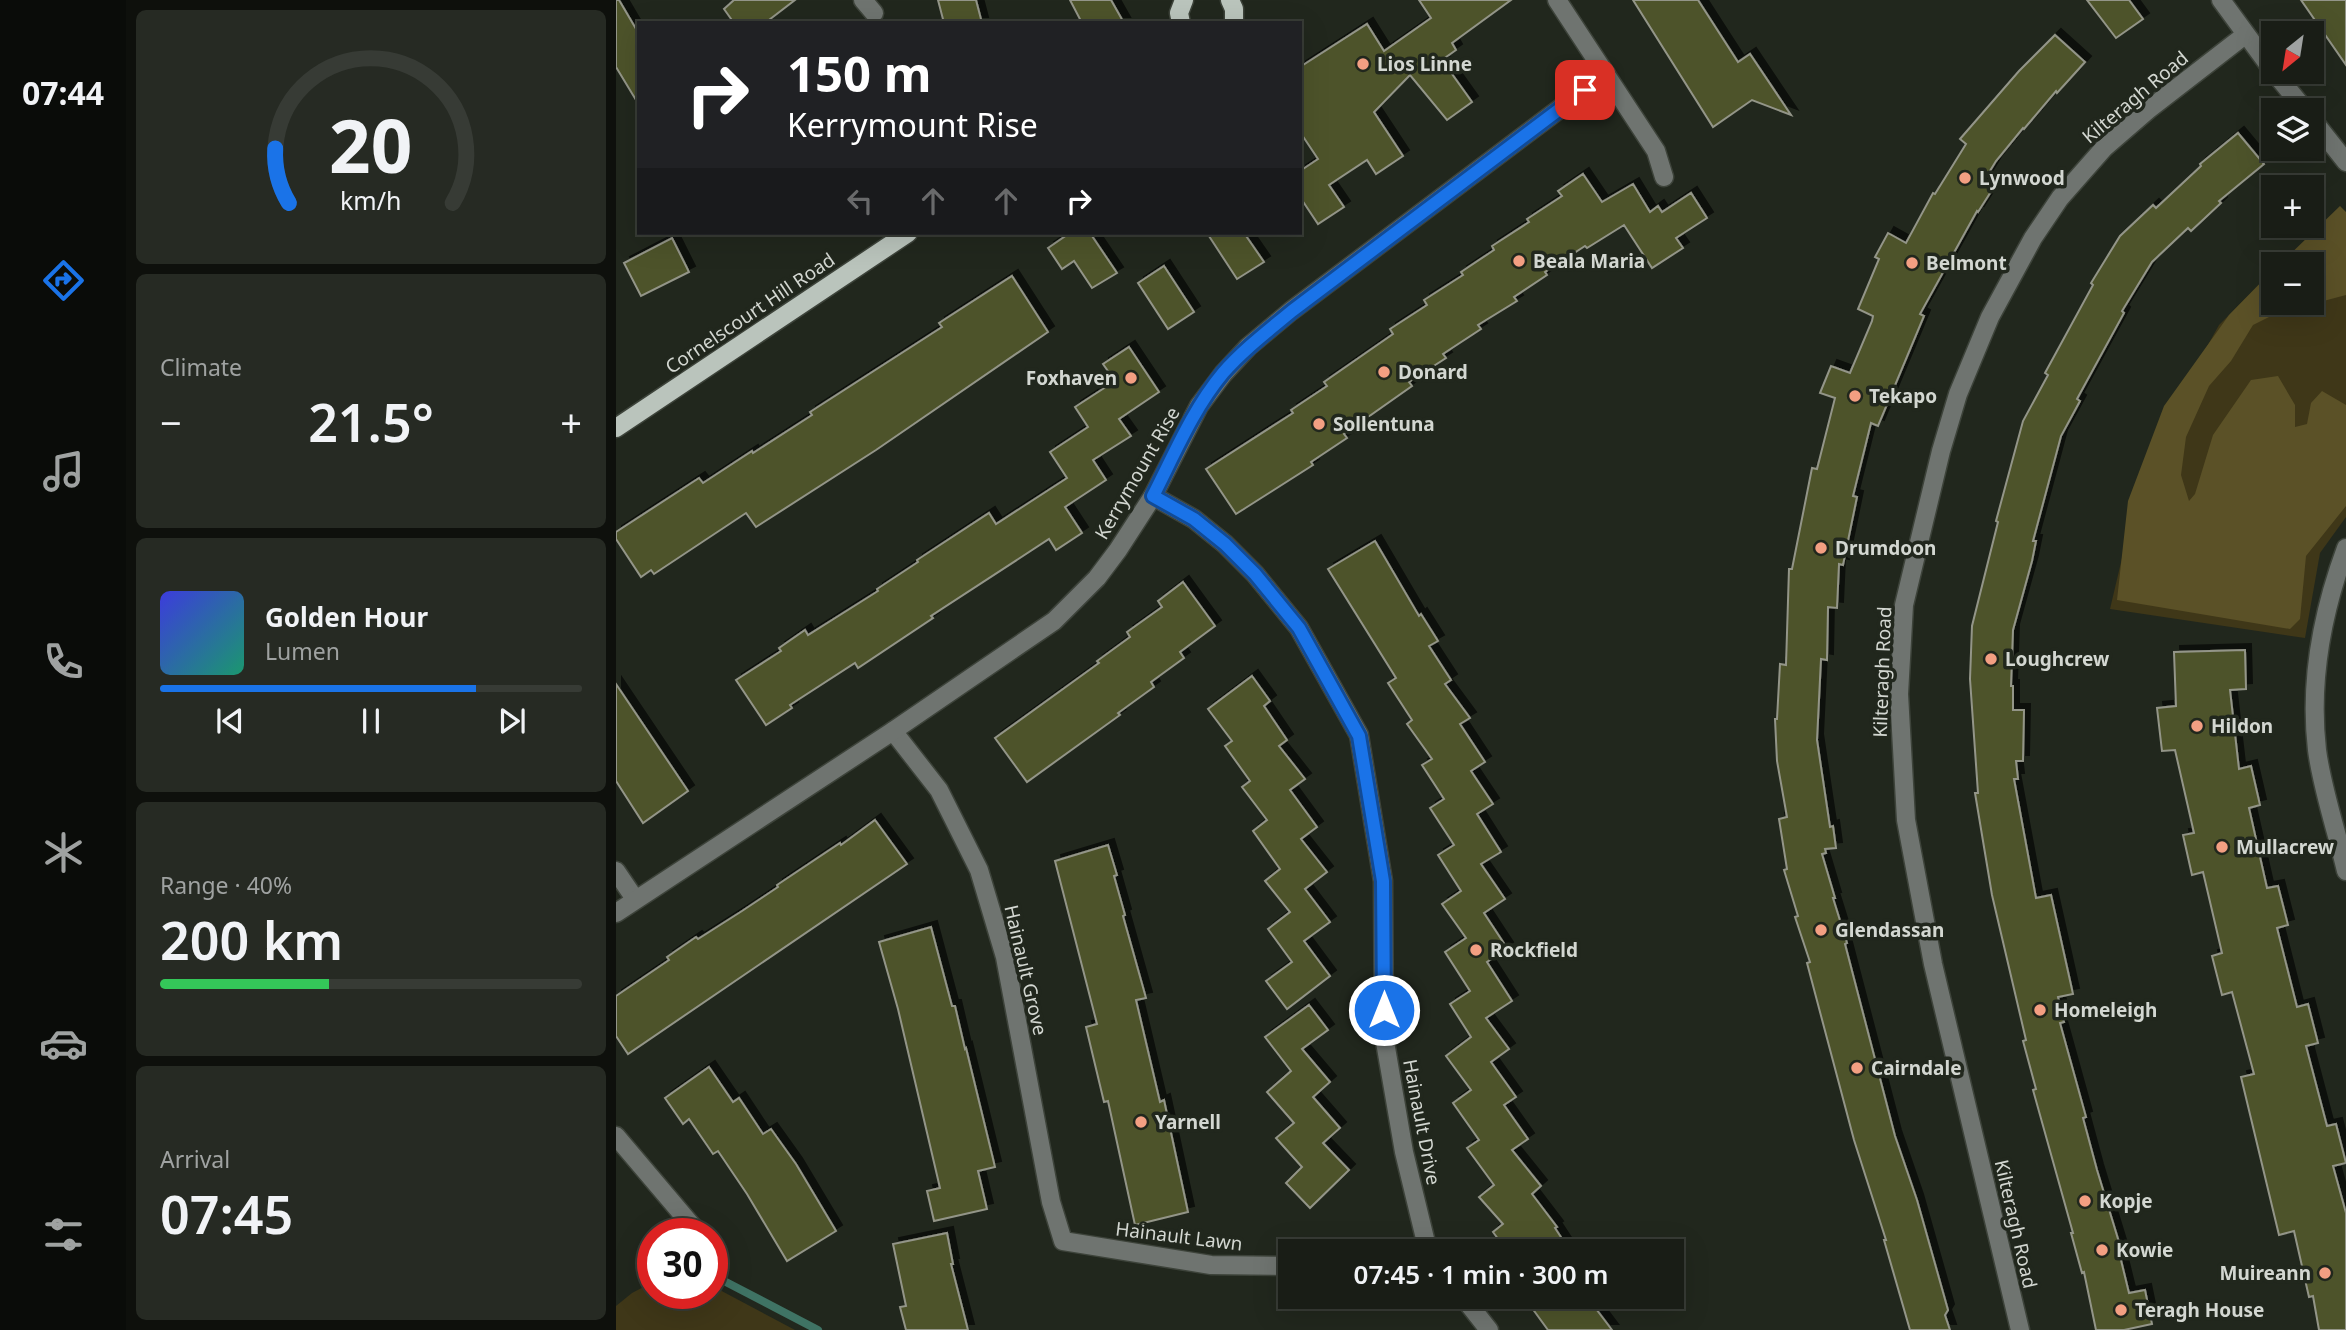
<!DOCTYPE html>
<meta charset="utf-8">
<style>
body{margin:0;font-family:"Noto Sans",sans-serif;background:#262a23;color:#f1f3f6;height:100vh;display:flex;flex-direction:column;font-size:26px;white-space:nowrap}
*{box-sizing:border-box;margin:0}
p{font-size:23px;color:#9fa2a1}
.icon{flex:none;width:38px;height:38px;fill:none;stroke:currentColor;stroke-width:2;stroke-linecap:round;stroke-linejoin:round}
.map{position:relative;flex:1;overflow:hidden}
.side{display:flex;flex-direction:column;gap:10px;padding:10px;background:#0e100c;width:490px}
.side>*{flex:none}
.guide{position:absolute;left:21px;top:21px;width:665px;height:214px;border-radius:0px;box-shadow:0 7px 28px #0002,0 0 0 2px #373b35;background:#202124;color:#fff;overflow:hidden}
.needle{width:46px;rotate:210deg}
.tools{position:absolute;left:1645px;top:21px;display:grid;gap:14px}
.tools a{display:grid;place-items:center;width:63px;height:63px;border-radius:0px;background:#191d16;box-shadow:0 7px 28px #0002,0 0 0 2px #373b35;font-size:35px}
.speed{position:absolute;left:21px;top:1218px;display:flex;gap:14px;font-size:35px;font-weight:700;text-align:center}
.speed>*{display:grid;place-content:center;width:91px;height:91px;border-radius:50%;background:#191d16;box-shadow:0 7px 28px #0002,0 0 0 2px #373b35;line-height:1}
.speed .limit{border:10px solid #d22;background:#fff;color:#111}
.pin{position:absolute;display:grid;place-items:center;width:60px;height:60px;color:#fff;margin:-30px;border-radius:14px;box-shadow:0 4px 10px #0006}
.me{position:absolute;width:77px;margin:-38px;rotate:0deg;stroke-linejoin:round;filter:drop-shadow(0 0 5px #0008)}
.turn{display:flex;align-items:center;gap:24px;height:147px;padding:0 35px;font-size:32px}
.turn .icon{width:91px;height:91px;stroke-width:2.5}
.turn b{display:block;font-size:49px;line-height:60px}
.lanes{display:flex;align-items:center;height:66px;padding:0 35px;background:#0003;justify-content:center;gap:35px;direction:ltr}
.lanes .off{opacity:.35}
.big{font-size:52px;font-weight:600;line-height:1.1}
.side .tile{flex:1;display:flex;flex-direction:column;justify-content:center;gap:10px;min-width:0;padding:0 24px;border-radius:10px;background:#262a23}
.side .dial{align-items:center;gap:0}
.dial svg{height:182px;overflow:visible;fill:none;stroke:#373b35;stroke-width:7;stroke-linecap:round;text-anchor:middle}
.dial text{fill:#f1f3f6;stroke:none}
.song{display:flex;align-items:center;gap:21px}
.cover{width:84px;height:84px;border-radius:10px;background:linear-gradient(135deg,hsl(240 70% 55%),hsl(160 70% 35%))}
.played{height:7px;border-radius:4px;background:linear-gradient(90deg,#1a73e8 75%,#373b35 75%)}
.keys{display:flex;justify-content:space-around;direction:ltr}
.heat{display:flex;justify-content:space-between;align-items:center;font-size:38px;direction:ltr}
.charge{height:10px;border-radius:5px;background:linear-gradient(90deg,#34c759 40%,#373b35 0)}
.trip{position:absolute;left:662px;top:1239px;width:406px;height:70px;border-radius:0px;background:#191d16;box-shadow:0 7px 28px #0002,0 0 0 2px #373b35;font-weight:600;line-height:70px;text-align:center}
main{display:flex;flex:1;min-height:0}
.tab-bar{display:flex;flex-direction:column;width:126px;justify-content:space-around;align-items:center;background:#0a0c09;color:#9fa2a1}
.tab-bar .icon{width:49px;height:49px}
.tab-bar .active{color:#1a73e8}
.tab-bar b{font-size:32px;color:#f1f3f6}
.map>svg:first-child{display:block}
</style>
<main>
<nav class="tab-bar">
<b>07:44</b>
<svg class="icon active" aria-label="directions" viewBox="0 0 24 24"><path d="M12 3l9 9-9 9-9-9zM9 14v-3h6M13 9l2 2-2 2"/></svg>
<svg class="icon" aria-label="music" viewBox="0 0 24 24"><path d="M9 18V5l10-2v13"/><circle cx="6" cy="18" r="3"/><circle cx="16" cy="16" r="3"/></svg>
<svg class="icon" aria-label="phone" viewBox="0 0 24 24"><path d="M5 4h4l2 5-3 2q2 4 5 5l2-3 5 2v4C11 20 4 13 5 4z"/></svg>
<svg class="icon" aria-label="climate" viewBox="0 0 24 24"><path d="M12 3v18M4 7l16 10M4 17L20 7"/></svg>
<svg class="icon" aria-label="car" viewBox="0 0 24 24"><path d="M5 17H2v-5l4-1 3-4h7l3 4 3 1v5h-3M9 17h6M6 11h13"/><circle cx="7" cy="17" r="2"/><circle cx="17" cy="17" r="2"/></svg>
<svg class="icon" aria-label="filters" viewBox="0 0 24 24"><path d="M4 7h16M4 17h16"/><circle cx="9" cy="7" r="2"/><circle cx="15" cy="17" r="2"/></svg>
</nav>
<section class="side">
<div class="tile dial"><svg viewBox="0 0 100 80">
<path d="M14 69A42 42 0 1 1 86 69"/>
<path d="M14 69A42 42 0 0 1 8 45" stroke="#1a73e8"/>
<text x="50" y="56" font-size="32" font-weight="700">20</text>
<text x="50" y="72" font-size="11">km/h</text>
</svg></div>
<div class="tile"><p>Climate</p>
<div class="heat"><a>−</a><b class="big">21.5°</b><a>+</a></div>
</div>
<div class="tile">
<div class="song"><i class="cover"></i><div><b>Golden Hour</b><p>Lumen</p></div></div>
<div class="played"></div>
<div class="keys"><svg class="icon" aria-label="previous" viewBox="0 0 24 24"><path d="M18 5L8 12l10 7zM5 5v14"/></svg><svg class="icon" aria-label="pause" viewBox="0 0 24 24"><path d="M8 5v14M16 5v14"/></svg><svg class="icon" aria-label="next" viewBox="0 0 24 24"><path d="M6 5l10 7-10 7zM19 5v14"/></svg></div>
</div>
<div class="tile"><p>Range · 40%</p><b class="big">200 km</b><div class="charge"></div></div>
<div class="tile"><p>Arrival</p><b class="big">07:45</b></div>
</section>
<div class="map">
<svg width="1730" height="1330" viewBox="0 0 1730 1330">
<defs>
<filter id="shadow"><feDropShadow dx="6" dy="-6" stdDeviation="0" flood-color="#0009"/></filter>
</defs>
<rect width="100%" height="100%" fill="#21271d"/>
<g fill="#3f3718">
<path d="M 1730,213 L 1730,517 L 1704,553 L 1689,638 L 1494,609 L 1518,507 L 1564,395 L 1603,325 L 1644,284 L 1657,303 L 1696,303 L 1696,264 Z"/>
<path d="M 37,1282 L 37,1293 L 96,1293 L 96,1287 L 100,1288 L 179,1330 L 0,1330 L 0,1306 L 16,1293 Z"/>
</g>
<path fill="#5b5127" d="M 1724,206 L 1730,212 L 1730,295 L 1659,314 L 1637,325 L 1615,361 L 1593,386 L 1570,437 L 1565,475 L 1573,501 L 1579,494 L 1597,435 L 1635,380 L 1662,376 L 1679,405 L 1679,427 L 1691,424 L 1695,403 L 1706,391 L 1730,405 L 1730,506 L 1690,556 L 1684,619 L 1674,629 L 1501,600 L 1512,501 L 1548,406 L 1613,315 L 1657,270 L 1657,303 L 1696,303 L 1696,264 L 1664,264 Z"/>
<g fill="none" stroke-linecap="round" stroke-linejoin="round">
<path stroke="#3f7364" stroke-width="8" d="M 108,1281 L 202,1330"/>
</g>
<g fill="#4d5229" stroke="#939588" stroke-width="2" filter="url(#shadow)">
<path d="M 0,0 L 3,0 L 23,34 L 23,105 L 0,67 Z"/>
<path d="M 118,0 L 179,0 L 149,23 L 118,23 L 108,9 Z"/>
<path d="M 322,0 L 360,0 L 366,23 L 328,23 Z"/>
<path d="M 454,0 L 495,0 L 508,23 L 466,23 Z"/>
<path d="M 803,0 L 895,0 L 836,43 L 840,50 L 826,60 L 856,102 L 831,120 L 794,75 L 758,112 L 787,156 L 760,174 L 751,160 L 713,185 L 728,207 L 702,224 L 684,197 L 684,171 L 702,159 L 684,132 L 684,67 L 751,24 L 768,51 L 815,18 Z"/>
<path d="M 1017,0 L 1082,0 L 1122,62 L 1134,54 L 1175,115 L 1136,100 L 1097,127 Z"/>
<path d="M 1471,0 L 1513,0 L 1527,19 L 1500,38 Z"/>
<path d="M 1685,0 L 1730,0 L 1730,65 Z"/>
<path d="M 1439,35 L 1469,62 L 1441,93 L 1440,91 L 1408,129 L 1407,128 L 1380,161 L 1366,184 L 1376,190 L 1362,212 L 1361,211 L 1304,314 L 1308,316 L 1262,426 L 1255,423 L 1237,496 L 1241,497 L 1227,565 L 1223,564 L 1221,608 L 1212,607 L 1211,660 L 1205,659 L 1201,740 L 1214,827 L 1217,826 L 1220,848 L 1209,849 L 1210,853 L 1206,854 L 1219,898 L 1217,898 L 1231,943 L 1229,944 L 1279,1136 L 1301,1200 L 1332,1310 L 1329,1315 L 1334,1330 L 1294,1330 L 1268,1240 L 1270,1240 L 1238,1140 L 1191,963 L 1194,962 L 1179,917 L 1182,916 L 1168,870 L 1171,869 L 1163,819 L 1171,817 L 1161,761 L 1159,719 L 1161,719 L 1164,664 L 1170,665 L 1173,569 L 1176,569 L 1196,468 L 1201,469 L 1219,398 L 1204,393 L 1215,366 L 1234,373 L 1256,321 L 1257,316 L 1242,309 L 1263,259 L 1259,257 L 1272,233 L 1290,243 L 1317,193 L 1319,194 L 1350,144 L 1344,139 L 1403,71 Z"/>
<path d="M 1622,133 L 1648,164 L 1603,201 L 1605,203 L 1575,231 L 1572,228 L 1536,262 L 1506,311 L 1508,313 L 1461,399 L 1464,401 L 1445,436 L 1417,541 L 1420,541 L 1416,561 L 1397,630 L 1395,686 L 1397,686 L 1397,710 L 1408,710 L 1407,761 L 1400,761 L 1402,779 L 1398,779 L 1420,898 L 1435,895 L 1457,994 L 1442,997 L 1448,1022 L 1444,1023 L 1470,1117 L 1467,1118 L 1481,1170 L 1506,1252 L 1503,1252 L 1513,1293 L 1529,1290 L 1536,1324 L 1508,1330 L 1480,1330 L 1468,1272 L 1466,1273 L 1455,1233 L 1457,1233 L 1417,1090 L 1420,1089 L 1407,1041 L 1410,1040 L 1376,895 L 1359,793 L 1362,793 L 1354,679 L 1356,626 L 1382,522 L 1380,521 L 1407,421 L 1432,375 L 1429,373 L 1477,285 L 1475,283 L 1504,236 L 1537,205 L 1540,208 L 1585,166 L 1584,164 Z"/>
<path d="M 967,174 L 986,202 L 1017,184 L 1034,212 L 1042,206 L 1046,212 L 1075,193 L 1091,218 L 1060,238 L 1067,248 L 1036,268 L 1008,225 L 971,248 L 969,246 L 929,272 L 931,275 L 898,297 L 901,301 L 862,325 L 865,329 L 827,354 L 830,358 L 793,382 L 796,386 L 728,434 L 731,438 L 695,462 L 697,465 L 620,514 L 590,469 L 677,413 L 675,410 L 711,386 L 708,382 L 777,334 L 774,329 L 811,305 L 808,300 L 847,275 L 845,272 L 878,250 L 876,246 L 913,222 L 911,219 L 946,196 L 942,191 Z"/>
<path d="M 454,233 L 474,233 L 501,273 L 476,288 L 458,261 L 446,269 L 432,248 Z"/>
<path d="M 591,233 L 628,233 L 648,262 L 621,279 Z"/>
<path d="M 56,238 L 73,272 L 25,296 L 8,263 Z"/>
<path d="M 548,266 L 578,312 L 552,329 L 522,283 Z"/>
<path d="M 396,276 L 432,332 L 260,450 L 140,527 L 130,513 L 38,574 L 35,570 L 25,577 L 0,539 L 0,532 L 83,478 L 87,483 L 136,451 L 137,453 L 196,415 L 194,412 L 326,327 L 323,323 Z"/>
<path d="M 513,347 L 543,392 L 503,419 L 515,436 L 477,460 L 490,480 L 449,507 L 466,533 L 440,550 L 433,539 L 315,616 L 317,618 L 242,668 L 239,663 L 174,705 L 176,708 L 150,725 L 120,680 L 165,651 L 163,648 L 189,630 L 192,635 L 262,591 L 261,589 L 302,562 L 301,560 L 373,513 L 380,524 L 451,478 L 434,452 L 472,427 L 459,407 L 499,381 L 487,364 Z"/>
<path d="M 759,541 L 803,616 L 805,614 L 822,641 L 813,646 L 835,680 L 829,684 L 854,718 L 844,724 L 869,762 L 855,771 L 877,804 L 861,814 L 885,852 L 865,864 L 889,899 L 868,913 L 891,948 L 871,962 L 896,1001 L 870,1018 L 893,1049 L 875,1062 L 900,1097 L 888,1105 L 912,1139 L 896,1150 L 925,1186 L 916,1194 L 941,1227 L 939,1228 L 954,1251 L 891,1251 L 877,1232 L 887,1224 L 863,1197 L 878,1185 L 851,1148 L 863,1140 L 837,1103 L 855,1090 L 830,1056 L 855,1037 L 834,1004 L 854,991 L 829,952 L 850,938 L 826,904 L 845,891 L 822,855 L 838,845 L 814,808 L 828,799 L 806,765 L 816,759 L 791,724 L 796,720 L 772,683 L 780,678 L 712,569 Z"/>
<path d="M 567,582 L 599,626 L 564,652 L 568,658 L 535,682 L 538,687 L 502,713 L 504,715 L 411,782 L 379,738 L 483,663 L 481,661 L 514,637 L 511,632 L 546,607 L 542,601 Z"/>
<path d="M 1629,650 L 1630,689 L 1614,690 L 1623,769 L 1635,766 L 1644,805 L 1633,808 L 1651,888 L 1662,886 L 1672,925 L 1661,928 L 1681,1007 L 1692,1004 L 1702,1043 L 1690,1046 L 1711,1126 L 1720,1124 L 1730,1163 L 1717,1166 L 1730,1213 L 1730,1330 L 1703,1330 L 1697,1296 L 1693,1297 L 1678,1231 L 1663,1235 L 1625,1077 L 1638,1074 L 1616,992 L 1606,995 L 1596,956 L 1606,953 L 1587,872 L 1576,875 L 1567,835 L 1578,833 L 1559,750 L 1546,751 L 1541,708 L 1560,706 L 1558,652 Z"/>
<path d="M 636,676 L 654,701 L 648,706 L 671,740 L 663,746 L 689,779 L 674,790 L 701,827 L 685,839 L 711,872 L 689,889 L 714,922 L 688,941 L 714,976 L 671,1009 L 650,981 L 676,962 L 652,929 L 674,912 L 649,881 L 664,869 L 637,831 L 651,820 L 626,787 L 634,781 L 609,746 L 616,741 L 592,709 Z"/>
<path d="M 0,684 L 72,791 L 27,823 L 0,781 Z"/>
<path d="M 259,820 L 291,864 L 12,1054 L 0,1036 L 0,996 L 53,960 L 51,957 L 80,937 L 82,939 L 126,911 L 162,887 L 161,885 L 224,843 L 225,845 Z"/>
<path d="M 492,845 L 501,875 L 498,876 L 509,915 L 507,916 L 530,998 L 520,1000 L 544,1102 L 548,1100 L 572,1212 L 519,1225 L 492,1101 L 488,1102 L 470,1027 L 481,1024 L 439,861 Z"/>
<path d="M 315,927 L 336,1006 L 339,1006 L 349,1049 L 350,1048 L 379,1167 L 362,1171 L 371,1209 L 318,1221 L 311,1191 L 324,1188 L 282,1009 L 263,942 Z"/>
<path d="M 693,1005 L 712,1030 L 686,1049 L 714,1082 L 697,1097 L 724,1128 L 707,1143 L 733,1170 L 694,1208 L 670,1183 L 686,1167 L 660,1138 L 678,1123 L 651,1092 L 675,1071 L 649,1037 Z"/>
<path d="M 93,1067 L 117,1102 L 123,1098 L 147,1134 L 155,1129 L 180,1164 L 220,1231 L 171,1261 L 131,1194 L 102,1151 L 97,1154 L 73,1119 L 67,1124 L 49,1098 Z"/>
<path d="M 331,1233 L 337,1264 L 335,1264 L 352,1330 L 290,1330 L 284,1307 L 290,1306 L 277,1244 Z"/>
<path d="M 931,1297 L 971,1297 L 996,1330 L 932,1330 L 916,1308 Z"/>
</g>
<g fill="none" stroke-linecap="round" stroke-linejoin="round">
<g stroke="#3d433a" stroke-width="21">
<g id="minor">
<path d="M 247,0 L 258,13"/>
<path d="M 941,0 L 1040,151 L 1048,177"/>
<path d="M 1605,0 L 1657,71"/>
<path d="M 1658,72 L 1689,110"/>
<path d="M 1696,119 L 1730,162"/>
<path d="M 537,496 L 578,519 L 609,544 L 639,574 L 683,628 L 743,735 L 767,881 L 768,1036 L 788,1152 L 812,1251"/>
<path d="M 1730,548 C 1706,613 1693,681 1701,750 C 1706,789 1721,832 1730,871"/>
<path d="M 277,731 L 323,790 L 363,870 L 389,957 L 435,1202 L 447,1241 L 595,1265 L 674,1266"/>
<path d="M 0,871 L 19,899"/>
<path d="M 0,913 L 277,731 L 438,621 L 481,578 L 502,550 L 537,496 L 583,406 L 607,374 L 632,347 L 675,311 L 990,74"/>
<path d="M 0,1136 L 83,1234"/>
<path d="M 847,1297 L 873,1330"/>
<path d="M 1404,1330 L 1317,964 L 1290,820 L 1283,694 L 1288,605 L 1325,451 L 1342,394 L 1374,317 L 1417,238 L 1444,198 L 1488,148 L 1532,110 L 1629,35"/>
</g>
</g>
<g stroke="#3d433a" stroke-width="21">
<g id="major">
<path d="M 614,0 L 618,9 L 618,23"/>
<path d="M 565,23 L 563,13 L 568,0"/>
<path d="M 0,428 L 292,233"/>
</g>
</g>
<use href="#minor" stroke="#6f7470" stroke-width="18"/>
<use href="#major" stroke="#bac4bc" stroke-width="18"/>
</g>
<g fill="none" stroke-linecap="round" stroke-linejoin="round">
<g stroke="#114b97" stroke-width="18">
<path id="route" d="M 768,1010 L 767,881 L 743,736 L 683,628 L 639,574 L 609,544 L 578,519 L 537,496 C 558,455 577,409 607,373 C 627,350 652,331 676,311 L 969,90"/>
</g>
<use href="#route" stroke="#1a73e8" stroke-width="12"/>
</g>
<g fill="#f39f82" stroke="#21271d" stroke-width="2.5">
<circle cx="747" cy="64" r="7"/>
<circle cx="1349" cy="178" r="7"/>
<circle cx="903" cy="261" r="7"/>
<circle cx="1296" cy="263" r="7"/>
<circle cx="768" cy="372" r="7"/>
<circle cx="515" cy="378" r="7"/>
<circle cx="1239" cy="396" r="7"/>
<circle cx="703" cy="424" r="7"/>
<circle cx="1205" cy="548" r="7"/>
<circle cx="1375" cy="659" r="7"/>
<circle cx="1581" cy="726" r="7"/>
<circle cx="1606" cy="847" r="7"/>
<circle cx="1205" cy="930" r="7"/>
<circle cx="860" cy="950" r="7"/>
<circle cx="1424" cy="1010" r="7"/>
<circle cx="1241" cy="1068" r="7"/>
<circle cx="525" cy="1122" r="7"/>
<circle cx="1469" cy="1201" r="7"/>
<circle cx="1486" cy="1250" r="7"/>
<circle cx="1709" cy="1273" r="7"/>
<circle cx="1505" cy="1310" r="7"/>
</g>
<g text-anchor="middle" stroke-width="7" stroke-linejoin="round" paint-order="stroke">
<g font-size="19" font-weight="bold" fill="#d3d7d1" stroke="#21271d" text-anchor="start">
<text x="761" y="71">Lios Linne</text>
<text x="1363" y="185">Lynwood</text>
<text x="917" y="268">Beala Maria</text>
<text x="1310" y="270">Belmont</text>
<text x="782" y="379">Donard</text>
<text x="501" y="385" text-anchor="end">Foxhaven</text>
<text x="1253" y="403">Tekapo</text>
<text x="717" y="431">Sollentuna</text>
<text x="1219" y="555">Drumdoon</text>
<text x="1389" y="666">Loughcrew</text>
<text x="1595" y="733">Hildon</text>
<text x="1620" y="854">Mullacrew</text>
<text x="1219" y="937">Glendassan</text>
<text x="874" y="957">Rockfield</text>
<text x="1438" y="1017">Homeleigh</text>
<text x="1255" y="1075">Cairndale</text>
<text x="539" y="1129">Yarnell</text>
<text x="1483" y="1208">Kopje</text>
<text x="1500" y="1257">Kowie</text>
<text x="1695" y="1280" text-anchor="end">Muireann</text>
<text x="1519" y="1317">Teragh House</text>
</g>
<g font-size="19" fill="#d3d7d1" stroke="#21271d">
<text transform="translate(1519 97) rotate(-40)" y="7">Kilteragh Road</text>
<text transform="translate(134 313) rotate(-34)" y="7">Cornelscourt Hill Road</text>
<text transform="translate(521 473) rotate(-60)" y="7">Kerrymount Rise</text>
<text transform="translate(1266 672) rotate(-88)" y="7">Kilteragh Road</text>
<text transform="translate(410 970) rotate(77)" y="7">Hainault Grove</text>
<text transform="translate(806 1122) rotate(79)" y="7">Hainault Drive</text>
<text transform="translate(1400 1224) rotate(77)" y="7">Kilteragh Road</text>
<text transform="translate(563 1236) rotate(7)" y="7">Hainault Lawn</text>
</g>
</g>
</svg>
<div class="tools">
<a><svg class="needle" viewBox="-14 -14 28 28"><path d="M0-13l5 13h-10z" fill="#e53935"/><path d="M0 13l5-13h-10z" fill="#9fa2a1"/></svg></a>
<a><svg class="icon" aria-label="layers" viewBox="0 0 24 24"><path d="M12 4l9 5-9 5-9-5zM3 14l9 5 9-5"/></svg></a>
<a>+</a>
<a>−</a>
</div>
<div class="speed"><div class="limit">30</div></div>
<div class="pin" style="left:969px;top:90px;background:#d93025"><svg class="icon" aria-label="arrive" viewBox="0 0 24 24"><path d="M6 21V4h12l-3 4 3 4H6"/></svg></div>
<svg class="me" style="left:768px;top:1010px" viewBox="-20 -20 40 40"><circle r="17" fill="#1a73e8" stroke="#fff" stroke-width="3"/><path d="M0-11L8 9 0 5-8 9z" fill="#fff"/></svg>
<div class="trip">07:45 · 1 min · 300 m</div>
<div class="guide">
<div class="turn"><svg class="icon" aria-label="right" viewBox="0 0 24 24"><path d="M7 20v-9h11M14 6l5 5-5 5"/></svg><div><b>150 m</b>Kerrymount Rise</div></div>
<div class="lanes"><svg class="icon off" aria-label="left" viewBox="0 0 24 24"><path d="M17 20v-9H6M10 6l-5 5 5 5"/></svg><svg class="icon off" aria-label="ahead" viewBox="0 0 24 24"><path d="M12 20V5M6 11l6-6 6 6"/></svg><svg class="icon off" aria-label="ahead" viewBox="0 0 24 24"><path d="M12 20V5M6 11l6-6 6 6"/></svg><svg class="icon" aria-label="right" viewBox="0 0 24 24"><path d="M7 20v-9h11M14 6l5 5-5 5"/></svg></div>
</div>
</div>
</main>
